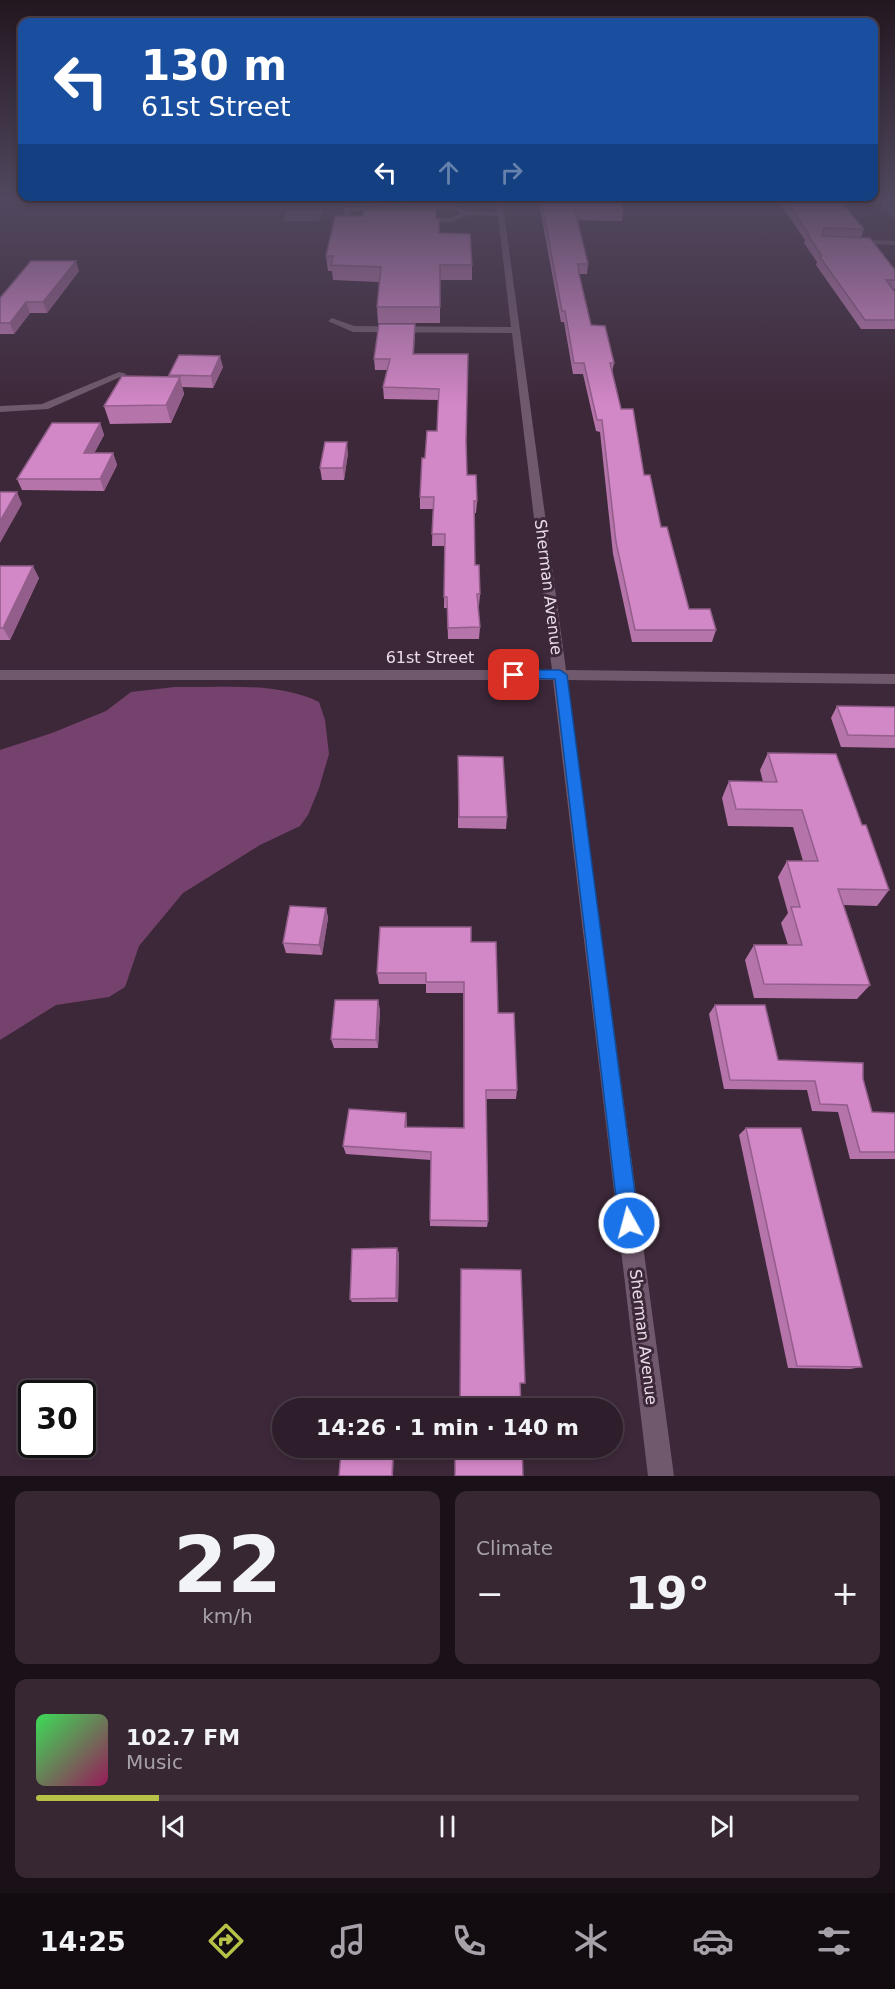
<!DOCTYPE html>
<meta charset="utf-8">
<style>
body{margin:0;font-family:"DejaVu Sans",sans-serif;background:#362733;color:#f1f3f6;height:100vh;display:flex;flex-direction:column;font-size:22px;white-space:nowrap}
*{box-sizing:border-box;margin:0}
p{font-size:20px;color:#a7a2a9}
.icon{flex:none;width:33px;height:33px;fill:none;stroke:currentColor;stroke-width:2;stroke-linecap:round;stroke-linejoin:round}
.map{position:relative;height:1476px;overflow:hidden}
.details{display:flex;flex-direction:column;gap:15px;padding:15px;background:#191018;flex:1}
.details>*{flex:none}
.banner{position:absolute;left:18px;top:18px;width:860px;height:183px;border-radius:12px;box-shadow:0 3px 9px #0003,0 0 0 2px #493c47;background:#1a4fa0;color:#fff;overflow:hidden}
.speed{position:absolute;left:18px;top:1380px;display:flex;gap:12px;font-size:30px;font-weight:700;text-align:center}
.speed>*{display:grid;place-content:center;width:78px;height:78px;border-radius:50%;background:#2e1e2b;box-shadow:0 3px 9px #0003,0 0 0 2px #493c47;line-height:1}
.speed .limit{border:3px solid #111;border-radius:9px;background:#fff;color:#111}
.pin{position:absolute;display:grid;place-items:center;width:51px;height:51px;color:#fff;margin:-26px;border-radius:12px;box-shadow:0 3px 9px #0006}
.me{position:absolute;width:66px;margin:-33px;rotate:353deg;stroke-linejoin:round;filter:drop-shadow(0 0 4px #0008)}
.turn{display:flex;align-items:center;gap:21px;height:126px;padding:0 24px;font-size:27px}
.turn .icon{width:78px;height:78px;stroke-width:2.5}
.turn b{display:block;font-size:42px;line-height:51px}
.lanes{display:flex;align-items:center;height:57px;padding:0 24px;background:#0003;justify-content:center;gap:30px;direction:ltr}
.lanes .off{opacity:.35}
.big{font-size:45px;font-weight:600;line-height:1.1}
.details .widget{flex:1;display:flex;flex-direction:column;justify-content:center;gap:9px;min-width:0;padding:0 21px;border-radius:12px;background:#362733}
.details .dial{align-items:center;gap:0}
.dial b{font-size:78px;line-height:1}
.song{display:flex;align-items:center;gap:18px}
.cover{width:72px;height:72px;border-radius:9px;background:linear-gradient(135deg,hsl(130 70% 55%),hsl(330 70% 35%))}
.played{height:6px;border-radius:3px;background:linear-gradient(90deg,#b7c147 15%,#493c47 15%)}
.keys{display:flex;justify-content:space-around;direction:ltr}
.heat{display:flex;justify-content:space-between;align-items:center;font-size:33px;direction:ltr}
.details .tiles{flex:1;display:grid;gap:15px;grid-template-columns:1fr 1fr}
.widget:last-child{grid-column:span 2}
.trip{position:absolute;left:272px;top:1398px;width:351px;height:60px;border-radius:30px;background:#2e1e2b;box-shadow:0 3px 9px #0003,0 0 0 2px #493c47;font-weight:600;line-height:60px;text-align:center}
.tab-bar{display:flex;height:96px;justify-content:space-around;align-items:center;background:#120c11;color:#a7a2a9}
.tab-bar .icon{width:42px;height:42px}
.tab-bar .current{color:#b7c147}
.tab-bar b{font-size:27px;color:#f1f3f6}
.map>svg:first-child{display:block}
</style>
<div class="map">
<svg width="895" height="1476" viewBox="0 0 895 1476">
<rect width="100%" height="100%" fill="#3d2839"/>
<g fill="#75426d">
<path d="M 287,210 L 323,210 L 319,221 L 283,221 Z"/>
<path d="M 175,687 C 222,688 276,681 319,702 L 325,720 L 329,754 L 319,788 L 308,815 L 300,826 L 260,845 L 183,893 L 139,946 L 125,987 L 109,997 L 56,1005 L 0,1040 L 0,750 L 52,733 L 106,711 L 131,692 Z"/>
</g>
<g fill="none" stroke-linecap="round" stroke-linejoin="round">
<g fill="#70596c" fill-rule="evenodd">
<path d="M 275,198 L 347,198 L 347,199 L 344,201 L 278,200 Z"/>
<path d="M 496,198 L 502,198 L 566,670 L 895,674 L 895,684 L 567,680 L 674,1476 L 648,1476 L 553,680 L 0,680 L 0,670 L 552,670 L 512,333 L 353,332 L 328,321 L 332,318 L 354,326 L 511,327 L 498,216 L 467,215 L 453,222 L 419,222 L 416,218 L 452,218 L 460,213 L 451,209 L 351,211 L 350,218 L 365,218 L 365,222 L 346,222 L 342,220 L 344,209 L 348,207 L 452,205 L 467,211 L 497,212 Z"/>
<path d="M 875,198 L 882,198 L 895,212 L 895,218 Z"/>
<path d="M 850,239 L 895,241 L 895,245 L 853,243 L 850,243 Z"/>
<path d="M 119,372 L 127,374 L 48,409 L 0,412 L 0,406 L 42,404 Z"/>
</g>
</g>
<g fill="#b574aa">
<path d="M 368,198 L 429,198 L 429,203 L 369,205 Z"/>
<path d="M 538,198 L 621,198 L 623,211 L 622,221 L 577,220 L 588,264 L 587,274 L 579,274 L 591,325 L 614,363 L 612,372 L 621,409 L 644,475 L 661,527 L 689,609 L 716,630 L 712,642 L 632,642 L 613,554 L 600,432 L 596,431 L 583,374 L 573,374 L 564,322 L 561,322 Z"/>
<path d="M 776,198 L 838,198 L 864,229 L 861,238 L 895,270 L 895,289 L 893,289 L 895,292 L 895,329 L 861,329 L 816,265 L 817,262 L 804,243 L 805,240 Z"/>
<path d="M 436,218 L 439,233 L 472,265 L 472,280 L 440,280 L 440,323 L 378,323 L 377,307 L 379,282 L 333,280 L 332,271 L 328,271 L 326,256 Z"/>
<path d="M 79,271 L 47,313 L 30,313 L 14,334 L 0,334 L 0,298 Z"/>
<path d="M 415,324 L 414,354 L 468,354 L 466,442 L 467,475 L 477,501 L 476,513 L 474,513 L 475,565 L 480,594 L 479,606 L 478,606 L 480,627 L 479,639 L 448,639 L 447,608 L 444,608 L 445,546 L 432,546 L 433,509 L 420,509 L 420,497 L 425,458 L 437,431 L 438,400 L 384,399 L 383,387 L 387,370 L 375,370 L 374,359 Z"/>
<path d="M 223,367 L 213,388 L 182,387 L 184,394 L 171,423 L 110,424 L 104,406 L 169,377 L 169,375 Z"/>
<path d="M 100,423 L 104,435 L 94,453 L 113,453 L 117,465 L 104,491 L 22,490 L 17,479 Z"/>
<path d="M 348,453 L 344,480 L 322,480 L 320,468 Z"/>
<path d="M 0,566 L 39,578 L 10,640 L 0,640 Z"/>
<path d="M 837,706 L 895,707 L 895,748 L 841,747 L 831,718 Z"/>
<path d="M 768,753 L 862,825 L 889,890 L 877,906 L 843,905 L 870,985 L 857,999 L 754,998 L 745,960 L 754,945 L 788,945 L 781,923 L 788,913 L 778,877 L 787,861 L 803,861 L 793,827 L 728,826 L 722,798 L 729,781 L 763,782 L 760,770 Z"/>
<path d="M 458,756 L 507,817 L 506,829 L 458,828 Z"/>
<path d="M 326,908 L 328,918 L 322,955 L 286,953 L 283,943 Z"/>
<path d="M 471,942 L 498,1013 L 517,1090 L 516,1099 L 486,1099 L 488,1221 L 487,1227 L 430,1226 L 431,1160 L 346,1154 L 343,1146 L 406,1113 L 407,1127 L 464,1128 L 463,993 L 426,993 L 426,984 L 379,984 L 377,973 Z"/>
<path d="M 715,1005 L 778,1060 L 863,1079 L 872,1112 L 895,1113 L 895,1159 L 850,1159 L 838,1112 L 812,1111 L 807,1090 L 724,1089 L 709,1014 Z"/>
<path d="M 380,1009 L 378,1048 L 334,1048 L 331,1039 Z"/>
<path d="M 746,1128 L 862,1367 L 850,1369 L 788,1368 L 739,1135 Z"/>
<path d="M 399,1253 L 398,1302 L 352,1302 L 350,1299 Z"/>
</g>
<g fill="#935e8b">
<path d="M 76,261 L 79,271 L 47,313 L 43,302 Z"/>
<path d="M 26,302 L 30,313 L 14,334 L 10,323 Z"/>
<path d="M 220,356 L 223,367 L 213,388 L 211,376 Z"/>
<path d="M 180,377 L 184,394 L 171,423 L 166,405 Z"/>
<path d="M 100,423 L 104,435 L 88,465 L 84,453 Z"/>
<path d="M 347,442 L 348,453 L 344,480 L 343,468 Z"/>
<path d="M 113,453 L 117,465 L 104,491 L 100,479 Z"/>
<path d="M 17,492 L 22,504 L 0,543 L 0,521 Z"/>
<path d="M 33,566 L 39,578 L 10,640 L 3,628 Z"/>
<path d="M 326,908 L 328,918 L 322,955 L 319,945 Z"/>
<path d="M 378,1000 L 380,1009 L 378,1048 L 376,1040 Z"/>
<path d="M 406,1113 L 407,1122 L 406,1136 L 405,1127 Z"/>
<path d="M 397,1248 L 399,1253 L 398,1302 L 396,1298 Z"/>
<path d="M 394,1453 L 393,1476 L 392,1476 L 393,1454 Z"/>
</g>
<g fill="#d287c6" stroke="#935e8b" stroke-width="1.5">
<path d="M 541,198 L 621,198 L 623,211 L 575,210 L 588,264 L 578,264 L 579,274 L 591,325 L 605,326 L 614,363 L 610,363 L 621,409 L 633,409 L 644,475 L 650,475 L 661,527 L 667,527 L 689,609 L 710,609 L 716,630 L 635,630 L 616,542 L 602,420 L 597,420 L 584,363 L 574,363 L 565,311 L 562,311 Z"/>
<path d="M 784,198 L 838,198 L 864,229 L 824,228 L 822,236 L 870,238 L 895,270 L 895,280 L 886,280 L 895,292 L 895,320 L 865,320 L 819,256 L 822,256 L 807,234 L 809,234 Z"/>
<path d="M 364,210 L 436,210 L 436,218 L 439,218 L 439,233 L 470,234 L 472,265 L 440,265 L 440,307 L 377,307 L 381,267 L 331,265 L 333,256 L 326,256 L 335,216 L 363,216 Z"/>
<path d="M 31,261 L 76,261 L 43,302 L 26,302 L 10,323 L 0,323 L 0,298 Z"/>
<path d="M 379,324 L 415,324 L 413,354 L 468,354 L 466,441 L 467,475 L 476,475 L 477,501 L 474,501 L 475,565 L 479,565 L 480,594 L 477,594 L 480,627 L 448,628 L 447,597 L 444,597 L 445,534 L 432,534 L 434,497 L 420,497 L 422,458 L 425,458 L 427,431 L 437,431 L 439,389 L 383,387 L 390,359 L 374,359 Z"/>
<path d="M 179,355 L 220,356 L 211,376 L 169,375 Z"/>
<path d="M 122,376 L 180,377 L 166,405 L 104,406 Z"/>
<path d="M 52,423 L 100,423 L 84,453 L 113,453 L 100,479 L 17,479 Z"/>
<path d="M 325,442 L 347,442 L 343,468 L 320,468 Z"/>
<path d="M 0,492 L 17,492 L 0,521 Z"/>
<path d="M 0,566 L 33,566 L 3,628 L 0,628 Z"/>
<path d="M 837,706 L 895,707 L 895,736 L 848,735 Z"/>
<path d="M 768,753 L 836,754 L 862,825 L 866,825 L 889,890 L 838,889 L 870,985 L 764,984 L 754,945 L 802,945 L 791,907 L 800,907 L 787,861 L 818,861 L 802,810 L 736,809 L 729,781 L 777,782 Z"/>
<path d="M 458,756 L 503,757 L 507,817 L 459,817 Z"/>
<path d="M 290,906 L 326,908 L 319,945 L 283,943 Z"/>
<path d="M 380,927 L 471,927 L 471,942 L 496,942 L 498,1013 L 514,1013 L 517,1090 L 486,1090 L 488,1221 L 430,1220 L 431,1152 L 343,1146 L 349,1109 L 406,1113 L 405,1127 L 464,1128 L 464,982 L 426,982 L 426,973 L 377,973 Z"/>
<path d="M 335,1000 L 378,1000 L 376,1040 L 331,1039 Z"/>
<path d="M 715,1005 L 765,1005 L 778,1060 L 863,1063 L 863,1079 L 872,1112 L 895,1113 L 895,1152 L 860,1152 L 847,1105 L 820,1104 L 815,1081 L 730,1080 Z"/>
<path d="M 746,1128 L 801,1128 L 862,1367 L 797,1366 Z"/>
<path d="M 397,1248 L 396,1298 L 350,1299 L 352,1249 Z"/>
<path d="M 461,1269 L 521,1270 L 525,1383 L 520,1383 L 521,1408 L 460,1408 Z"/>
<path d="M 455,1448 L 522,1448 L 523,1476 L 455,1476 Z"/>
<path d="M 341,1452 L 393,1454 L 392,1476 L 339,1476 Z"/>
</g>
<linearGradient id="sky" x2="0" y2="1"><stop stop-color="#22161f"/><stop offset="0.49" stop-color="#51485f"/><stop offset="1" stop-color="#51485f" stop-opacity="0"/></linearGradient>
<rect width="895" height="404" fill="url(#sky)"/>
<path fill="#1a73e8" stroke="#114b97" stroke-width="1.5" d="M 514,670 L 560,670 L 567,675 L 639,1223 L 636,1230 L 629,1233 L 622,1230 L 619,1223 L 555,679 L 509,678 L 507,675 L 509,671 Z"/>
<g text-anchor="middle" stroke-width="6" stroke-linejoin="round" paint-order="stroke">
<g font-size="16" fill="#ebdde8" stroke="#3d2839">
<text transform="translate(549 587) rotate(83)" y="6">Sherman Avenue</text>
<text x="430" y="663">61st Street</text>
<text transform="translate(644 1337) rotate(83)" y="6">Sherman Avenue</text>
</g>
</g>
</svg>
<div class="speed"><div class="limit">30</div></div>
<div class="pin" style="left:514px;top:675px;background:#d93025"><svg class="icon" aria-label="arrive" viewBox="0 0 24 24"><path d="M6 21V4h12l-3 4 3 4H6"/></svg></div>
<svg class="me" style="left:629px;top:1223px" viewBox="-20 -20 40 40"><circle r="17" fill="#1a73e8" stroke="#fff" stroke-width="3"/><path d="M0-11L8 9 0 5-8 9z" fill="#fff"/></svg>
<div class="trip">14:26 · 1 min · 140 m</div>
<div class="banner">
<div class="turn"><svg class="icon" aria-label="left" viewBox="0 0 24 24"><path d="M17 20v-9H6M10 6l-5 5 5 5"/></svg><div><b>130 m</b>61st Street</div></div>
<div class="lanes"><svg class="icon" aria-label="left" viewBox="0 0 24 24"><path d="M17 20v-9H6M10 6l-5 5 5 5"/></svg><svg class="icon off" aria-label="ahead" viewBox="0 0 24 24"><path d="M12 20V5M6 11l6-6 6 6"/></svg><svg class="icon off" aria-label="right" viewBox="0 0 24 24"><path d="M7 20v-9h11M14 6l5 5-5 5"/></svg></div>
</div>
</div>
<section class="details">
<div class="tiles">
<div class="widget dial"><b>22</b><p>km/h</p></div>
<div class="widget"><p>Climate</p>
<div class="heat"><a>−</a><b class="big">19°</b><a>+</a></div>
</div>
<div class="widget">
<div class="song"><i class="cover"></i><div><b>102.7 FM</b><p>Music</p></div></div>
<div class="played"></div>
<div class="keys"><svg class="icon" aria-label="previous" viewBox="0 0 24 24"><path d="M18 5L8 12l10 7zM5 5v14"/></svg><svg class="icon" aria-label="pause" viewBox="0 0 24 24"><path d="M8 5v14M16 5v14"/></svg><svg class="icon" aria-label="next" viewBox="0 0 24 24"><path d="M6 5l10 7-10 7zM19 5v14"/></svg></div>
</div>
</div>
</section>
<nav class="tab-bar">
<b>14:25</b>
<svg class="icon current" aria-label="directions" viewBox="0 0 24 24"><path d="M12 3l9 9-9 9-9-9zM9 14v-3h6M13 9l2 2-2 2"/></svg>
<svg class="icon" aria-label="music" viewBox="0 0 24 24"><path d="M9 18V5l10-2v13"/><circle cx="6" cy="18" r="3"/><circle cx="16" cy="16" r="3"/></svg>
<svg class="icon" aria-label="phone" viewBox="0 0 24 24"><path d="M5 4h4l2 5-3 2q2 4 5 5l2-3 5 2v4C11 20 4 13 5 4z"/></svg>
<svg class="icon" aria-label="climate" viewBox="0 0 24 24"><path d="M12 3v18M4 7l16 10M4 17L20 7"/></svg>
<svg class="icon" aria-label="car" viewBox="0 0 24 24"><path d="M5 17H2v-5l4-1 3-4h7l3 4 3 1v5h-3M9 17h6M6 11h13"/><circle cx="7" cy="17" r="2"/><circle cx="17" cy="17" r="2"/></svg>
<svg class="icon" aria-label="filters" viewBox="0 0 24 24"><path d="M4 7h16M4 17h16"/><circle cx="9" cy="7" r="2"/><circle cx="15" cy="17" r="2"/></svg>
</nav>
